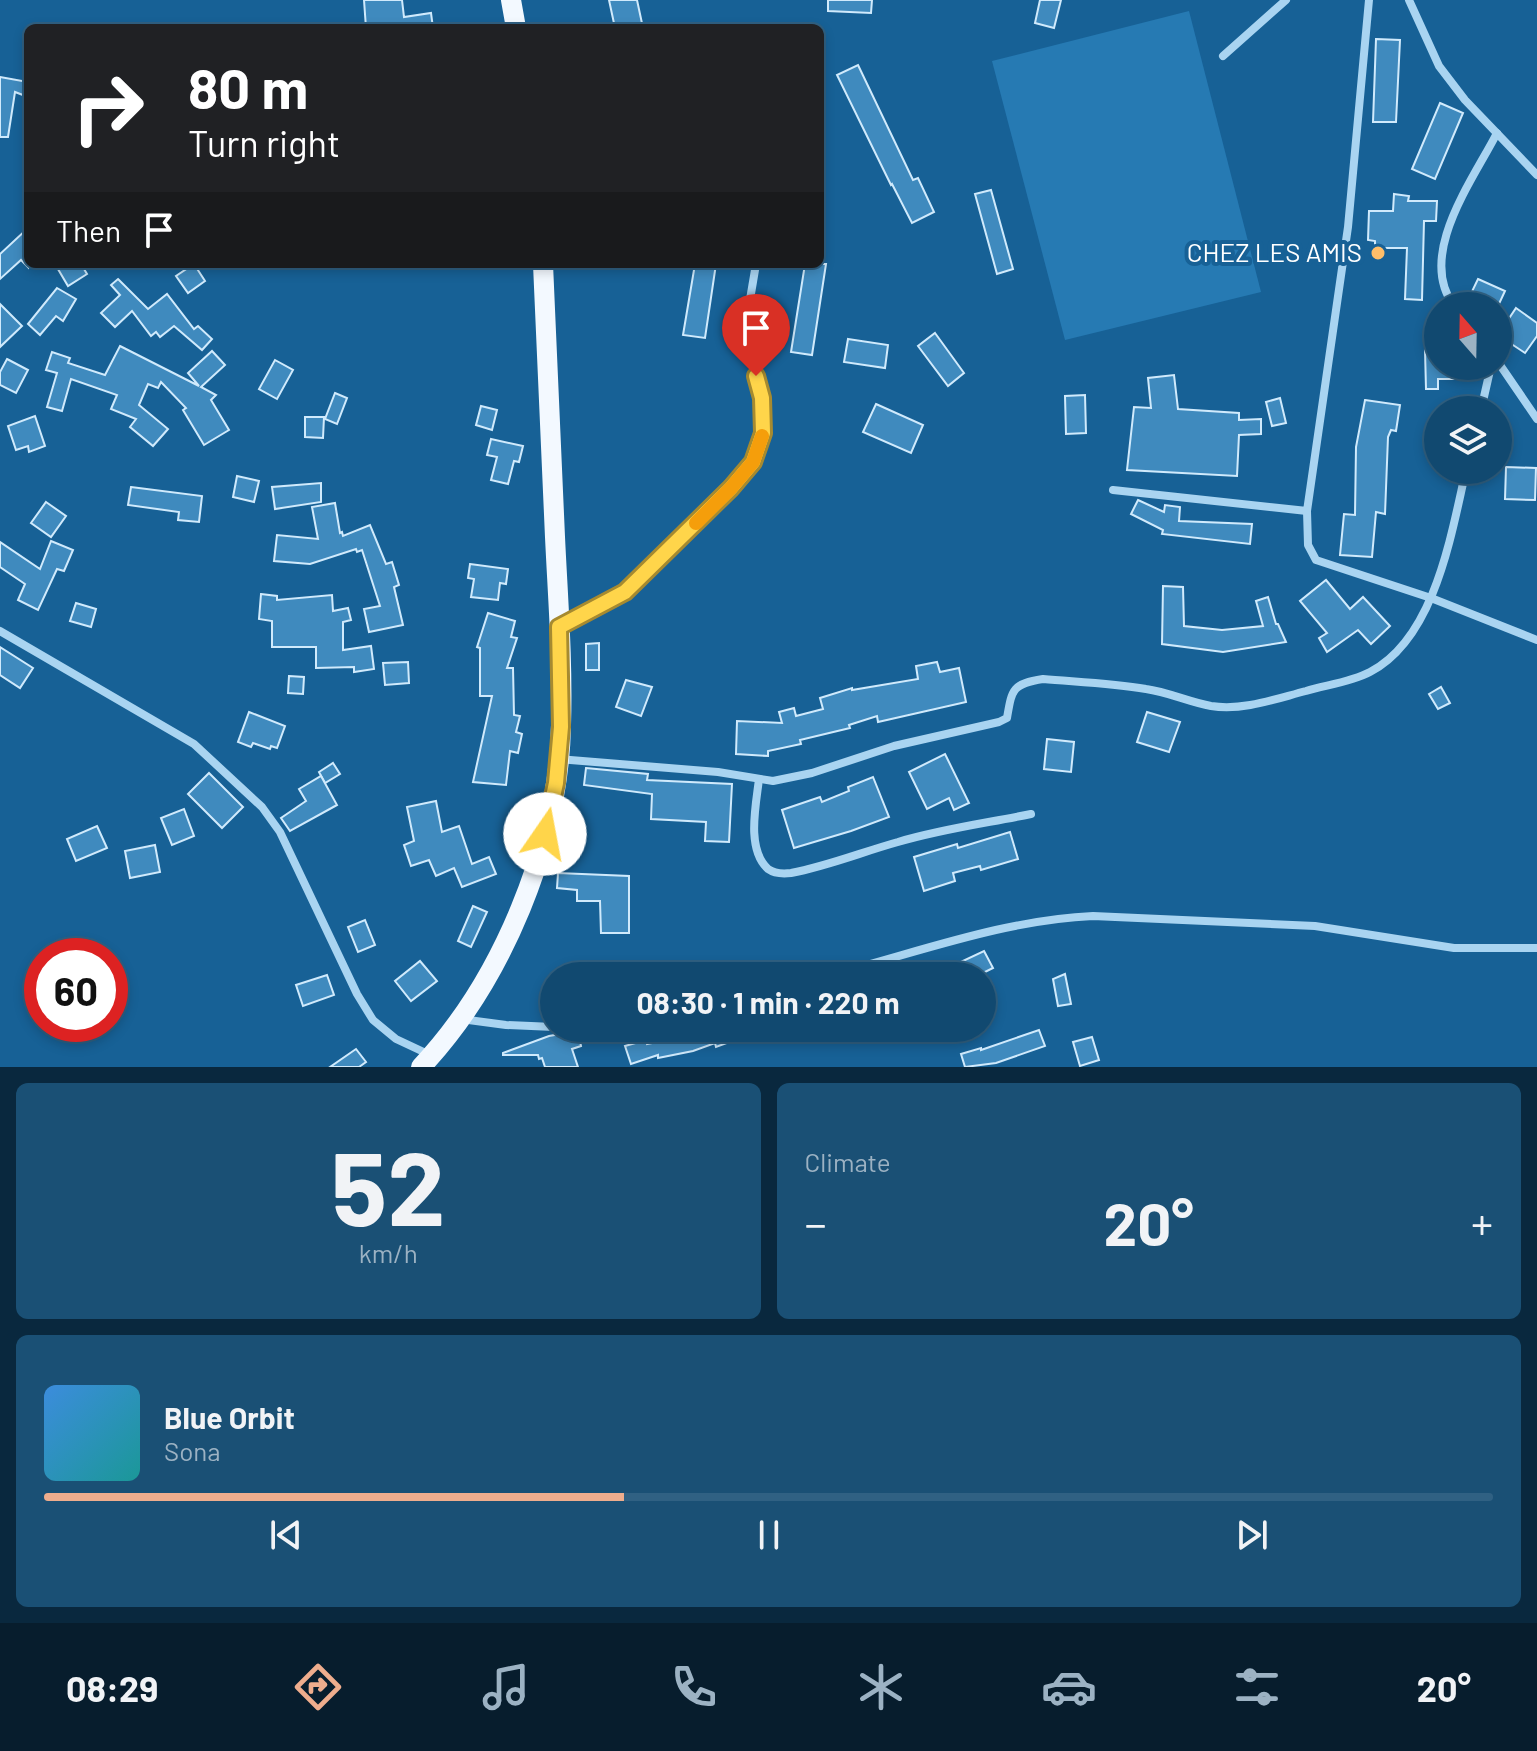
<!DOCTYPE html>
<meta charset="utf-8">
<style>
body{margin:0;font-family:Barlow,sans-serif;background:#1a5075;color:#f1f3f6;height:100vh;display:flex;flex-direction:column;font-size:30px;white-space:nowrap}
*{box-sizing:border-box;margin:0}
p{font-size:26px;color:#9cb2c3}
.icon{flex:none;width:44px;height:44px;fill:none;stroke:currentColor;stroke-width:2;stroke-linecap:round;stroke-linejoin:round}
.map{position:relative;height:1067px;overflow:hidden}
.sheet{display:flex;flex-direction:column;gap:16px;padding:16px;background:#09283e;flex:1}
.sheet>*{flex:none}
.hud{position:absolute;left:24px;top:24px;width:800px;height:244px;border-radius:12px;box-shadow:0 4px 12px #0003,0 0 0 2px #306183;background:#202124;color:#fff;overflow:hidden}
.needle{width:52px;rotate:340deg}
.controls{position:absolute;left:1424px;top:292px;display:grid;gap:16px}
.controls a{display:grid;place-items:center;width:88px;height:88px;border-radius:50%;background:#114970;box-shadow:0 4px 12px #0003,0 0 0 2px #306183;font-size:40px}
.speed{position:absolute;left:24px;top:938px;display:flex;gap:16px;font-size:40px;font-weight:700;text-align:center}
.speed>*{display:grid;place-content:center;width:104px;height:104px;border-radius:50%;background:#114970;box-shadow:0 4px 12px #0003,0 0 0 2px #306183;line-height:1}
.speed .limit{border:12px solid #d22;background:#fff;color:#111}
.pin{position:absolute;display:grid;place-items:center;width:68px;height:68px;color:#fff;margin:-82px -34px;border-radius:50% 50% 50% 0;rotate:-45deg;box-shadow:0 0 8px #0007}
.pin .icon{rotate:45deg}
.me{position:absolute;width:88px;margin:-44px;rotate:12deg;stroke-linejoin:round;filter:drop-shadow(0 0 6px #0008)}
.turn{display:flex;align-items:center;gap:28px;height:168px;padding:0 32px;font-size:36px}
.turn .icon{width:104px;height:104px;stroke-width:2.5}
.turn b{display:block;font-size:56px;line-height:68px}
.then{display:flex;align-items:center;height:76px;padding:0 32px;background:#0003;gap:16px;font-size:30px}
.big{font-size:60px;font-weight:700;line-height:1.1}
.sheet .tile{flex:1;display:flex;flex-direction:column;justify-content:center;gap:12px;min-width:0;padding:0 28px;border-radius:12px;background:#1a5075}
.sheet .dial{align-items:center;gap:0}
.dial b{font-size:104px;line-height:1}
.song{display:flex;align-items:center;gap:24px}
.cover{width:96px;height:96px;border-radius:12px;background:linear-gradient(135deg,hsl(210 70% 55%),hsl(180 70% 35%))}
.played{height:8px;border-radius:4px;background:linear-gradient(90deg,#eead8d 40%,#306183 40%)}
.keys{display:flex;justify-content:space-around;direction:ltr}
.heat{display:flex;justify-content:space-between;align-items:center;font-size:44px;direction:ltr}
.sheet .tiles{flex:1;display:grid;gap:16px;grid-template-columns:1fr 1fr}
.tile:last-child{grid-column:span 2}
.trip{position:absolute;left:540px;top:962px;width:456px;height:80px;border-radius:40px;background:#114970;box-shadow:0 4px 12px #0003,0 0 0 2px #306183;font-weight:700;line-height:80px;text-align:center}
.tab-bar{display:flex;height:128px;justify-content:space-around;align-items:center;background:#071d2d;color:#9cb2c3}
.tab-bar .icon{width:56px;height:56px}
.tab-bar .current{color:#eead8d}
.tab-bar b{font-size:36px;color:#f1f3f6}
.map>svg:first-child{display:block}
</style>
<div class="map">
<svg width="1537" height="1067" viewBox="0 0 1537 1067">
<rect width="100%" height="100%" fill="#176196"/>
<path fill="#267ab3" d="M 1189,11 L 1261,292 L 1065,340 L 992,61 Z"/>
<g fill="#3f8abe" stroke="#d0eafc" stroke-width="2">
<path d="M 364,0 L 402,0 L 404,17 L 431,13 L 433,28 L 366,28 Z"/>
<path d="M 609,0 L 637,0 L 643,28 L 615,28 Z"/>
<path d="M 828,0 L 872,0 L 871,13 L 828,11 Z"/>
<path d="M 1040,0 L 1061,0 L 1054,28 L 1035,23 Z"/>
<path d="M 1376,39 L 1400,40 L 1396,122 L 1373,122 Z"/>
<path d="M 858,65 L 913,180 L 918,178 L 934,212 L 912,223 L 892,184 L 891,185 L 837,75 Z"/>
<path d="M 0,77 L 28,82 L 28,97 L 15,92 L 8,137 L 0,137 Z"/>
<path d="M 1440,103 L 1463,113 L 1435,179 L 1412,169 Z"/>
<path d="M 991,190 L 1013,269 L 997,274 L 975,194 Z"/>
<path d="M 1394,194 L 1409,196 L 1408,201 L 1437,201 L 1436,221 L 1424,221 L 1422,300 L 1405,299 L 1407,248 L 1375,248 L 1375,241 L 1368,240 L 1369,211 L 1393,211 Z"/>
<path d="M 28,228 L 28,267 L 21,260 L 0,279 L 0,254 Z"/>
<path d="M 55,264 L 81,264 L 87,274 L 68,286 Z"/>
<path d="M 194,264 L 205,281 L 188,293 L 176,276 Z"/>
<path d="M 695,264 L 716,264 L 705,338 L 683,335 Z"/>
<path d="M 805,264 L 826,264 L 812,355 L 791,352 Z"/>
<path d="M 118,279 L 148,309 L 167,294 L 194,329 L 198,326 L 212,339 L 202,350 L 174,326 L 160,337 L 156,332 L 151,336 L 132,311 L 115,327 L 101,313 L 120,295 L 111,285 Z"/>
<path d="M 1478,279 L 1505,291 L 1498,306 L 1465,306 Z"/>
<path d="M 57,288 L 76,299 L 63,321 L 56,316 L 40,335 L 28,324 Z"/>
<path d="M 0,304 L 22,326 L 0,347 Z"/>
<path d="M 1516,308 L 1537,323 L 1537,336 L 1525,353 L 1498,335 Z"/>
<path d="M 935,333 L 964,373 L 948,386 L 918,346 Z"/>
<path d="M 848,339 L 888,345 L 885,368 L 844,362 Z"/>
<path d="M 120,346 L 199,386 L 188,373 L 212,351 L 225,365 L 201,387 L 216,395 L 211,400 L 229,430 L 204,445 L 183,410 L 186,408 L 161,382 L 158,388 L 148,384 L 139,405 L 168,429 L 153,446 L 130,427 L 136,419 L 111,409 L 117,395 L 71,379 L 62,411 L 47,407 L 57,373 L 46,370 L 52,352 L 70,358 L 68,363 L 105,375 Z"/>
<path d="M 1425,350 L 1438,350 L 1438,366 L 1463,366 L 1463,379 L 1438,379 L 1438,389 L 1426,389 Z"/>
<path d="M 7,359 L 28,370 L 16,393 L 0,385 L 0,372 Z"/>
<path d="M 275,360 L 293,370 L 277,399 L 259,389 Z"/>
<path d="M 1174,375 L 1178,409 L 1239,413 L 1239,420 L 1261,419 L 1261,434 L 1239,435 L 1237,476 L 1127,470 L 1134,407 L 1151,408 L 1148,378 Z"/>
<path d="M 335,393 L 347,398 L 337,424 L 325,419 Z"/>
<path d="M 1085,395 L 1086,433 L 1066,434 L 1065,396 Z"/>
<path d="M 1280,398 L 1286,423 L 1272,426 L 1266,402 Z"/>
<path d="M 1365,400 L 1400,405 L 1396,431 L 1391,430 L 1388,437 L 1385,514 L 1376,512 L 1372,557 L 1340,555 L 1344,514 L 1355,515 L 1356,447 Z"/>
<path d="M 876,404 L 923,425 L 911,453 L 863,432 Z"/>
<path d="M 481,406 L 497,410 L 492,430 L 476,425 Z"/>
<path d="M 35,416 L 45,446 L 29,452 L 28,446 L 16,450 L 8,426 Z"/>
<path d="M 305,417 L 324,417 L 323,438 L 305,437 Z"/>
<path d="M 491,439 L 523,446 L 519,462 L 514,461 L 508,484 L 491,480 L 497,457 L 487,455 Z"/>
<path d="M 1506,467 L 1536,468 L 1535,500 L 1505,499 Z"/>
<path d="M 237,476 L 259,481 L 254,502 L 233,497 Z"/>
<path d="M 321,483 L 321,502 L 275,509 L 272,487 Z"/>
<path d="M 131,487 L 202,496 L 199,522 L 178,520 L 179,512 L 128,505 Z"/>
<path d="M 1138,500 L 1164,512 L 1165,505 L 1180,507 L 1179,521 L 1252,524 L 1250,544 L 1162,534 L 1163,530 L 1131,514 Z"/>
<path d="M 46,502 L 66,516 L 51,537 L 31,523 Z"/>
<path d="M 335,503 L 340,533 L 342,532 L 343,536 L 370,525 L 386,564 L 392,562 L 399,585 L 394,587 L 403,625 L 369,632 L 364,609 L 380,606 L 362,550 L 357,552 L 356,549 L 310,564 L 274,561 L 277,535 L 318,539 L 312,507 Z"/>
<path d="M 51,541 L 73,550 L 64,571 L 57,569 L 38,610 L 18,600 L 25,584 L 0,567 L 0,542 L 40,569 Z"/>
<path d="M 470,564 L 508,569 L 506,584 L 500,583 L 498,600 L 471,597 L 474,579 L 468,578 Z"/>
<path d="M 1326,580 L 1350,609 L 1363,597 L 1390,626 L 1371,644 L 1358,630 L 1327,652 L 1319,638 L 1327,633 L 1300,601 Z"/>
<path d="M 1163,586 L 1183,587 L 1184,626 L 1222,630 L 1263,626 L 1256,601 L 1268,597 L 1276,624 L 1278,624 L 1286,642 L 1223,652 L 1162,644 Z"/>
<path d="M 261,594 L 277,596 L 277,600 L 332,595 L 333,611 L 348,608 L 351,620 L 343,622 L 343,650 L 371,646 L 374,669 L 354,672 L 354,667 L 316,668 L 316,647 L 272,647 L 272,621 L 259,619 Z"/>
<path d="M 76,603 L 96,609 L 91,627 L 70,621 Z"/>
<path d="M 488,613 L 515,621 L 511,637 L 517,638 L 507,668 L 513,668 L 514,715 L 520,716 L 516,732 L 522,734 L 518,753 L 510,751 L 506,785 L 473,782 L 492,696 L 480,696 L 480,648 L 477,647 Z"/>
<path d="M 599,643 L 599,670 L 586,670 L 586,644 Z"/>
<path d="M 0,647 L 33,668 L 20,688 L 0,675 Z"/>
<path d="M 408,662 L 409,683 L 385,685 L 383,663 Z"/>
<path d="M 937,662 L 940,672 L 959,668 L 966,702 L 878,722 L 877,716 L 849,725 L 850,728 L 800,740 L 801,744 L 768,751 L 768,756 L 736,754 L 737,721 L 782,723 L 779,712 L 794,708 L 796,716 L 823,709 L 820,698 L 852,688 L 852,690 L 918,679 L 916,666 Z"/>
<path d="M 289,676 L 304,677 L 303,694 L 288,693 Z"/>
<path d="M 626,680 L 652,687 L 641,716 L 616,707 Z"/>
<path d="M 1441,687 L 1450,703 L 1438,709 L 1429,694 Z"/>
<path d="M 249,712 L 285,726 L 277,748 L 271,746 L 270,749 L 253,743 L 251,747 L 238,742 Z"/>
<path d="M 1147,712 L 1180,722 L 1169,752 L 1137,742 Z"/>
<path d="M 1047,739 L 1074,742 L 1071,772 L 1044,769 Z"/>
<path d="M 945,754 L 969,803 L 954,810 L 949,798 L 927,809 L 909,772 Z"/>
<path d="M 333,763 L 340,774 L 325,783 L 319,772 Z"/>
<path d="M 586,768 L 648,774 L 647,780 L 732,784 L 729,842 L 705,841 L 706,822 L 651,819 L 652,794 L 584,785 Z"/>
<path d="M 209,773 L 243,807 L 222,828 L 188,794 Z"/>
<path d="M 321,776 L 337,805 L 290,831 L 281,818 L 306,801 L 299,789 Z"/>
<path d="M 873,777 L 889,817 L 851,831 L 794,848 L 782,810 L 820,797 L 822,802 L 849,791 L 848,787 Z"/>
<path d="M 436,801 L 442,832 L 459,826 L 472,864 L 489,857 L 496,874 L 462,887 L 454,868 L 436,876 L 429,860 L 411,866 L 404,845 L 414,841 L 407,807 Z"/>
<path d="M 184,809 L 194,836 L 172,845 L 161,818 Z"/>
<path d="M 97,826 L 107,848 L 76,861 L 67,839 Z"/>
<path d="M 1010,832 L 1018,859 L 981,870 L 980,866 L 953,873 L 955,881 L 924,891 L 914,857 L 957,844 L 958,848 Z"/>
<path d="M 155,845 L 160,872 L 130,878 L 125,851 Z"/>
<path d="M 558,873 L 629,876 L 629,933 L 601,933 L 600,901 L 577,901 L 577,890 L 557,888 Z"/>
<path d="M 473,906 L 487,912 L 471,947 L 458,941 Z"/>
<path d="M 365,920 L 375,945 L 358,952 L 348,927 Z"/>
<path d="M 984,951 L 993,968 L 977,976 L 931,976 Z"/>
<path d="M 420,961 L 437,981 L 411,1001 L 395,981 Z"/>
<path d="M 1065,974 L 1071,1004 L 1058,1006 L 1053,979 Z"/>
<path d="M 327,975 L 334,995 L 303,1006 L 296,985 Z"/>
<path d="M 705,1028 L 766,1028 L 767,1035 L 732,1041 L 716,1047 L 715,1043 L 693,1051 L 658,1058 L 658,1055 L 631,1064 L 625,1046 L 646,1040 L 647,1044 L 676,1038 Z"/>
<path d="M 1039,1030 L 1045,1046 L 996,1063 L 965,1067 L 961,1054 L 981,1048 L 981,1050 Z"/>
<path d="M 578,1031 L 581,1046 L 572,1049 L 578,1067 L 545,1067 L 542,1058 L 539,1059 L 538,1055 L 503,1055 L 503,1053 L 549,1036 Z"/>
<path d="M 1092,1037 L 1099,1060 L 1080,1066 L 1073,1042 Z"/>
<path d="M 356,1049 L 366,1062 L 359,1067 L 330,1067 Z"/>
</g>
<g fill="none" stroke-linecap="round" stroke-linejoin="round">
<g stroke="#a9d4f1" stroke-width="8">
<path d="M 1409,0 L 1439,66 L 1465,100 L 1537,175"/>
<path d="M 1223,56 L 1286,0"/>
<path d="M 1454,306 C 1416,255 1473,180 1497,133"/>
<path d="M 1498,362 L 1537,419"/>
<path d="M 1481,410 L 1491,366"/>
<path d="M 1113,490 L 1307,511 L 1348,227 L 1369,0"/>
<path d="M 1307,511 L 1308,545 L 1316,560 L 1431,598 L 1537,640"/>
<path d="M 560,627 L 625,592 L 731,488 L 753,462 L 763,433 L 762,398 L 745,329 L 756,264"/>
<path d="M 0,631 L 194,744 L 262,807 L 280,832 L 357,994 L 373,1020 L 396,1039 L 428,1054"/>
<path d="M 558,759 L 718,772 L 773,781 L 812,773 L 894,746 L 999,722 L 1007,718 C 1012,689 1012,684 1043,679 C 1078,682 1112,683 1146,689 C 1168,692 1189,702 1211,706 C 1243,711 1275,699 1306,691 C 1326,685 1351,682 1370,672 C 1435,638 1451,535 1466,470"/>
<path d="M 759,779 C 756,805 746,849 768,869 C 775,874 783,874 791,873 C 828,866 862,852 898,842 C 941,829 987,823 1031,814"/>
<path d="M 826,976 C 914,954 1002,920 1093,916 L 1315,926 L 1454,948 L 1537,948"/>
<path d="M 461,1019 L 506,1025 L 554,1027"/>
</g>
<g stroke="#f3f9ff" stroke-width="20">
<path d="M 511,0 L 516,28"/>
<path d="M 421,1067 C 502,981 559,844 561,725 C 563,663 558,600 555,537 C 551,446 547,355 543,264"/>
</g>
</g>
<g fill="none" stroke-linecap="round" stroke-linejoin="round">
<g stroke="#a68a30" stroke-width="20">
<path id="route" d="M 545,834 L 556,783 L 561,727 L 559,627 L 625,592 L 731,488 L 753,462 L 763,433 L 762,398 L 756,376"/>
</g>
<use href="#route" stroke="#ffd54a" stroke-width="14"/>
<path stroke="#f59e0b" stroke-width="14" d="M 696,523 L 731,488 L 753,462 L 762,436"/>
</g>
<circle fill="#ffbe69" stroke="#176196" stroke-width="3" cx="1378" cy="253" r="8"/>
<g text-anchor="middle" stroke-width="8" stroke-linejoin="round" paint-order="stroke">
<g font-size="26" fill="#fff" stroke="#176196" text-anchor="end">
<text x="1362" y="262">CHEZ LES AMIS</text>
</g>
</g>
</svg>
<div class="controls">
<a><svg class="needle" viewBox="-14 -14 28 28"><path d="M0-13l5 13h-10z" fill="#e53935"/><path d="M0 13l5-13h-10z" fill="#9cb2c3"/></svg></a>
<a><svg class="icon" aria-label="layers" viewBox="0 0 24 24"><path d="M12 4l9 5-9 5-9-5zM3 14l9 5 9-5"/></svg></a>
</div>
<div class="speed"><div class="limit">60</div></div>
<div class="pin" style="left:756px;top:376px;background:#d93025"><svg class="icon" aria-label="arrive" viewBox="0 0 24 24"><path d="M6 21V4h12l-3 4 3 4H6"/></svg></div>
<svg class="me" style="left:545px;top:834px" viewBox="-20 -20 40 40"><circle r="19" fill="#fff"/><path d="M0-13L10 11 0 6-10 11z" fill="#ffd54a"/></svg>
<div class="trip">08:30 · 1 min · 220 m</div>
<div class="hud">
<div class="turn"><svg class="icon" aria-label="right" viewBox="0 0 24 24"><path d="M7 20v-9h11M14 6l5 5-5 5"/></svg><div><b>80 m</b>Turn right</div></div>
<div class="then">Then<svg class="icon" aria-label="arrive" viewBox="0 0 24 24"><path d="M6 21V4h12l-3 4 3 4H6"/></svg></div>
</div>
</div>
<section class="sheet">
<div class="tiles">
<div class="tile dial"><b>52</b><p>km/h</p></div>
<div class="tile"><p>Climate</p>
<div class="heat"><a>−</a><b class="big">20°</b><a>+</a></div>
</div>
<div class="tile">
<div class="song"><i class="cover"></i><div><b>Blue Orbit</b><p>Sona</p></div></div>
<div class="played"></div>
<div class="keys"><svg class="icon" aria-label="previous" viewBox="0 0 24 24"><path d="M18 5L8 12l10 7zM5 5v14"/></svg><svg class="icon" aria-label="pause" viewBox="0 0 24 24"><path d="M8 5v14M16 5v14"/></svg><svg class="icon" aria-label="next" viewBox="0 0 24 24"><path d="M6 5l10 7-10 7zM19 5v14"/></svg></div>
</div>
</div>
</section>
<nav class="tab-bar">
<b>08:29</b>
<svg class="icon current" aria-label="directions" viewBox="0 0 24 24"><path d="M12 3l9 9-9 9-9-9zM9 14v-3h6M13 9l2 2-2 2"/></svg>
<svg class="icon" aria-label="music" viewBox="0 0 24 24"><path d="M9 18V5l10-2v13"/><circle cx="6" cy="18" r="3"/><circle cx="16" cy="16" r="3"/></svg>
<svg class="icon" aria-label="phone" viewBox="0 0 24 24"><path d="M5 4h4l2 5-3 2q2 4 5 5l2-3 5 2v4C11 20 4 13 5 4z"/></svg>
<svg class="icon" aria-label="climate" viewBox="0 0 24 24"><path d="M12 3v18M4 7l16 10M4 17L20 7"/></svg>
<svg class="icon" aria-label="car" viewBox="0 0 24 24"><path d="M5 17H2v-5l4-1 3-4h7l3 4 3 1v5h-3M9 17h6M6 11h13"/><circle cx="7" cy="17" r="2"/><circle cx="17" cy="17" r="2"/></svg>
<svg class="icon" aria-label="filters" viewBox="0 0 24 24"><path d="M4 7h16M4 17h16"/><circle cx="9" cy="7" r="2"/><circle cx="15" cy="17" r="2"/></svg>
<b>20°</b>
</nav>
